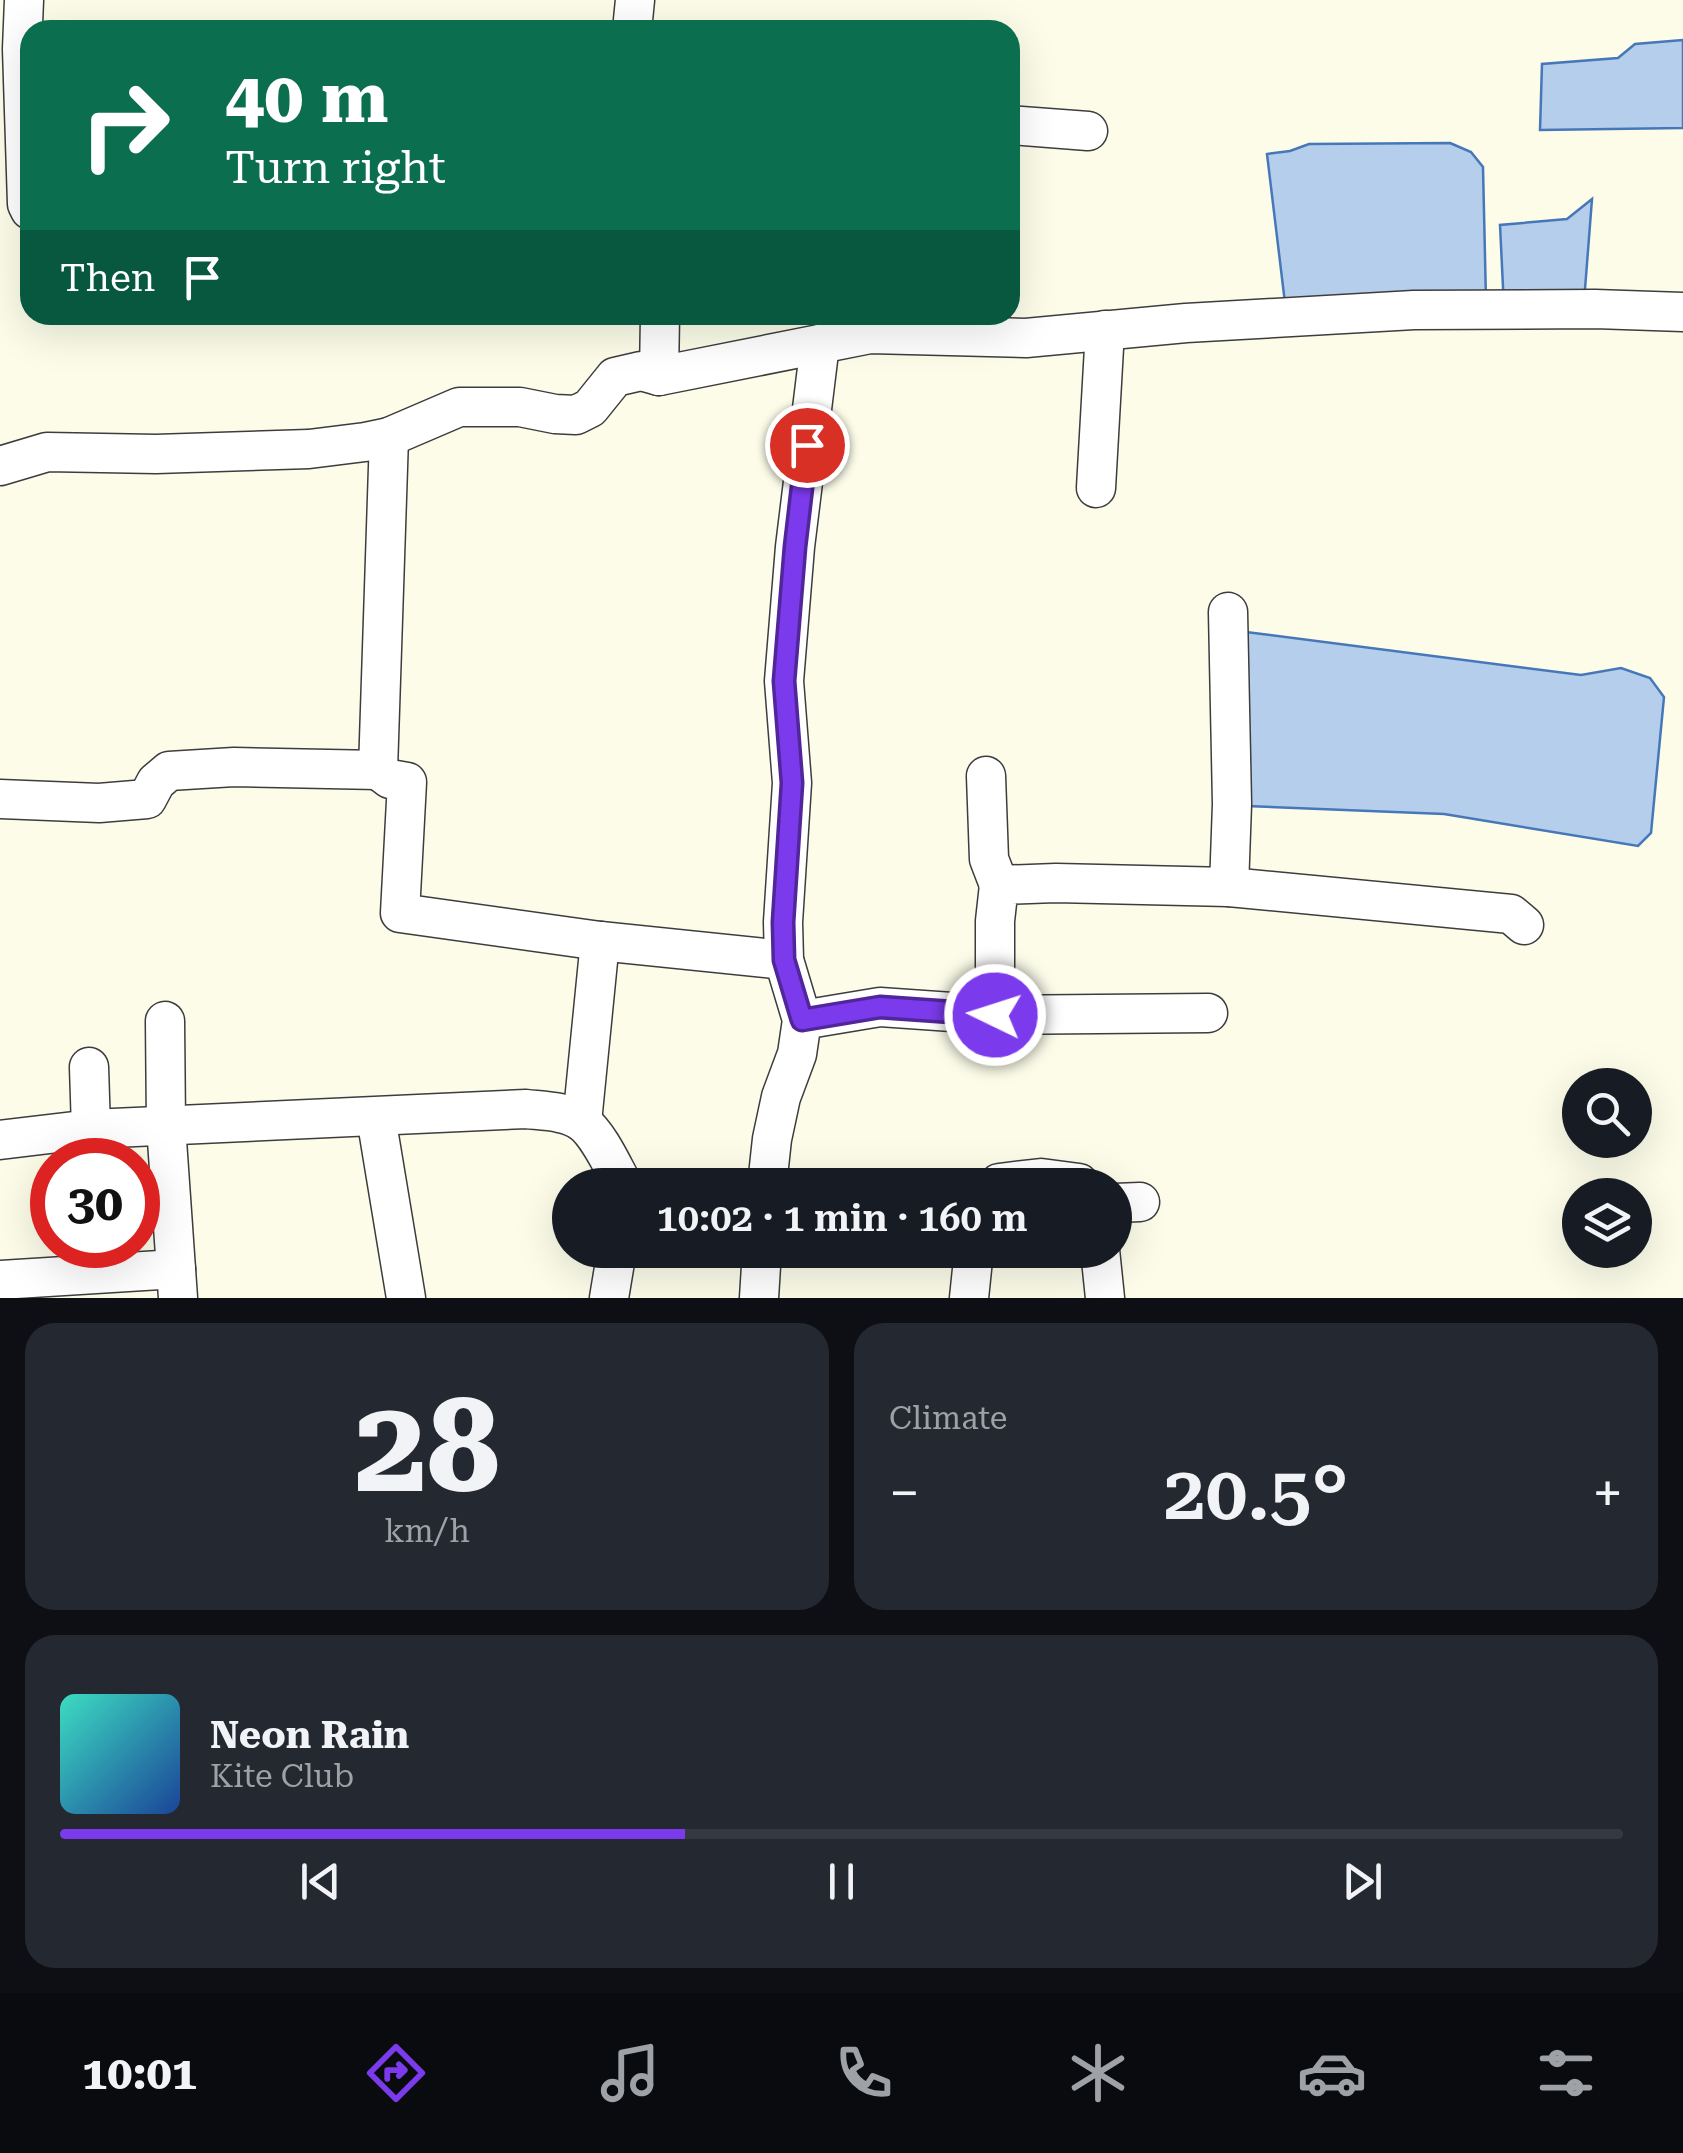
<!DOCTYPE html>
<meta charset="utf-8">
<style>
body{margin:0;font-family:"Roboto Serif",serif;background:#242831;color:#f1f3f6;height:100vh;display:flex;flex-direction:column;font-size:38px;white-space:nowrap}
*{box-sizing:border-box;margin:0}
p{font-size:32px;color:#9ea1a6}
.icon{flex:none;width:55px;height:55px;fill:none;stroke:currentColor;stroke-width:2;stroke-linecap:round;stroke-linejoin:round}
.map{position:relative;height:1298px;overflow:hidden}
.panel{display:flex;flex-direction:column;gap:25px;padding:25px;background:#0d0f14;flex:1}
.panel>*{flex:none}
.guide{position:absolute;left:20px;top:20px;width:1000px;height:305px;border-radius:30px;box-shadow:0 10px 40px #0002;background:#0b6e4f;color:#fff;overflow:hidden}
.buttons{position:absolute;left:1562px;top:1068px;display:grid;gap:20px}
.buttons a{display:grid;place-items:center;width:90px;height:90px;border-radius:50%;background:#171b24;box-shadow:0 10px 40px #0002;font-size:50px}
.speed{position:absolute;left:30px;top:1138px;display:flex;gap:20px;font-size:50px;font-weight:700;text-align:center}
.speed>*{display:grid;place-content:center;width:130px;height:130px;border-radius:50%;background:#171b24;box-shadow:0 10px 40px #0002;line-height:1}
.speed .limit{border:15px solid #d22;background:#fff;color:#111}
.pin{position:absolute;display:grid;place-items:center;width:85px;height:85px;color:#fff;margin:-42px;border:5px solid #fff;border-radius:50%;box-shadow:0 2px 10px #0007}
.me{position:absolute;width:110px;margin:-55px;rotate:274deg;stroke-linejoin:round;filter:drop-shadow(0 0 8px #0008)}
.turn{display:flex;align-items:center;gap:35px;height:210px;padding:0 40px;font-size:45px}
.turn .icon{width:130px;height:130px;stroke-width:2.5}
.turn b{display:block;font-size:70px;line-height:85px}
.then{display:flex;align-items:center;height:95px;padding:0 40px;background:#0003;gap:20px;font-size:38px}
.big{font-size:75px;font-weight:600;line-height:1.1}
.panel .card{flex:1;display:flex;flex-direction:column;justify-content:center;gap:15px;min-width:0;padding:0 35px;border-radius:30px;background:#242831}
.panel .dial{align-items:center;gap:0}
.dial b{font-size:130px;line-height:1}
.song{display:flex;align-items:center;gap:30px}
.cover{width:120px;height:120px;border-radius:15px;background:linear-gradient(135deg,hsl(170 70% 55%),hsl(220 70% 35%))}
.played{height:10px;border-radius:5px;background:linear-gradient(90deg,#7c3aed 40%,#363941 40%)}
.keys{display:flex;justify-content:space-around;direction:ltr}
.heat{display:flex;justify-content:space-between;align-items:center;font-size:55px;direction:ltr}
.panel .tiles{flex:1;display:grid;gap:25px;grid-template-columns:1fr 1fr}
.card:last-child{grid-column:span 2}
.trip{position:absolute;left:552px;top:1168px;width:580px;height:100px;border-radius:50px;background:#171b24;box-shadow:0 10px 40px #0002;font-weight:600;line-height:100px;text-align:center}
.tab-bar{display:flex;height:160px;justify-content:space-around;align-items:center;background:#090b0e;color:#9ea1a6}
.tab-bar .icon{width:70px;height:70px}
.tab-bar .active{color:#7c3aed}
.tab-bar b{font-size:45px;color:#f1f3f6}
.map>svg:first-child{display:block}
</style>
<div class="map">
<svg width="1683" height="1298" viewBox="0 0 1683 1298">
<rect width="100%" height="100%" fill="#fcfce9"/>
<g fill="#b5ceec" stroke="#4677b9" stroke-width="2.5">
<path d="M 1683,40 L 1683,128 L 1540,130 L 1542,64 L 1618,58 L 1635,44 Z"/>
<path d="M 1450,143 L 1471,152 L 1483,167 L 1486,301 L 1285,303 L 1267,154 L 1290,151 L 1309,144 Z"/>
<path d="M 1592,199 L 1584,302 L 1504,308 L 1500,225 L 1567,219 Z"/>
<path d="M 1246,632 L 1581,675 L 1621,668 L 1650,678 L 1664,697 L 1651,833 L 1638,846 L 1444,814 L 1221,805 Z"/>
</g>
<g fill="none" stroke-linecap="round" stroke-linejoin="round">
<g stroke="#3d3d3d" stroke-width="41">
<g id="street">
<path d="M 24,0 L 22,49 L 27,204 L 30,210"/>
<path d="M 632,30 L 635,0"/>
<path d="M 1010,125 L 1088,131"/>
<path d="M 659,376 L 660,315"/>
<path d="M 389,437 L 378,770 L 390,779 L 407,782 L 400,913 L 600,941 L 784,960"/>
<path d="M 0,466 L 47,452 L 156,454 L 309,449 L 365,442 L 389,437 L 459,407 L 520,407 L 555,414 L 576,415 L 590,408 L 615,377 L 641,371 L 659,376 L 870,334 L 1026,338 L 1186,323 L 1414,310 L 1595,309 L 1683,312"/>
<path d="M 1096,488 L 1105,330"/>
<path d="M 1228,612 L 1232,804 L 1229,887"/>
<path d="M 986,776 L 989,859 L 999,885"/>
<path d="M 0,799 L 99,803 L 147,799 L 156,782 L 169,771 L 234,767 L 378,770"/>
<path d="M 995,1015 L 995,921 L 999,885 L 1056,883 L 1229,887 L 1511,914 L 1524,925"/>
<path d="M 802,1020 L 880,1007 L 995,1015 L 1208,1013"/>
<path d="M 165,1021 L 166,1126 L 178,1298"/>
<path d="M 89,1067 L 91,1129"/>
<path d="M 376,1117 L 406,1298"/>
<path d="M 582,1122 L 600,941"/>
<path d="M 0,1140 L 91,1129 L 526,1109 C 544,1111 567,1111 582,1122 C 599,1135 613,1167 623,1185"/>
<path d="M 767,1185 L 772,1139 L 781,1097 L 797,1054 L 802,1020 L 784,960 L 783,922 L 792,783 L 784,681 L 795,547 L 820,344"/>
<path d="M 998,1185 L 999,1183 L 1041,1178 L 1079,1183 L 1080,1185"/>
<path d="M 1115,1203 L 1140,1202"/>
<path d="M 1100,1250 L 1105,1298"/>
<path d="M 0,1280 L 176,1269"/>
<path d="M 609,1298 L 617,1250"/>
<path d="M 759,1298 L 762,1250"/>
<path d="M 969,1298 L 974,1250"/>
</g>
</g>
<use href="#street" stroke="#fff" stroke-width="38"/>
</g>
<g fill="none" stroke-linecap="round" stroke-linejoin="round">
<g stroke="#51269a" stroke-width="25">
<path id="route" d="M 807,445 L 795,547 L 784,681 L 792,783 L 783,922 L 784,960 L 802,1020 L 880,1007 L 995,1015"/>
</g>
<use href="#route" stroke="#7c3aed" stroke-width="18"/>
</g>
</svg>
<div class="buttons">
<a><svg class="icon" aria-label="search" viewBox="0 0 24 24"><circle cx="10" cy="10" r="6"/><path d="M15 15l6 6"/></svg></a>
<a><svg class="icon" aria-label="layers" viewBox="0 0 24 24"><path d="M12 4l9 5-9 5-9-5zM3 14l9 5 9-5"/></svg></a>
</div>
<div class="speed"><div class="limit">30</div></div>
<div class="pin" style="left:807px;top:445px;background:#d93025"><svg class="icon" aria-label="arrive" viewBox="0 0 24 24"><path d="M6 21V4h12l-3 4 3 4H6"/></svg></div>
<svg class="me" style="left:995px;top:1015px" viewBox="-20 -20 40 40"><circle r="17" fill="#7c3aed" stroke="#fff" stroke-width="3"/><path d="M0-11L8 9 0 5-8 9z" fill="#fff"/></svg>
<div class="trip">10:02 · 1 min · 160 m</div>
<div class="guide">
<div class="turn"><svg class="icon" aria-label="right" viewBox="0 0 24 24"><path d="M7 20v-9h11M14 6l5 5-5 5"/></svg><div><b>40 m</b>Turn right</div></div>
<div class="then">Then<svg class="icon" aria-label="arrive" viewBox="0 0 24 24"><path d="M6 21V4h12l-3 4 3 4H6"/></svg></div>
</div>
</div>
<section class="panel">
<div class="tiles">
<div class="card dial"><b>28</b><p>km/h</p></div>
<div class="card"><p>Climate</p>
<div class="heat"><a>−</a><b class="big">20.5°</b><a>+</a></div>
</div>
<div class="card">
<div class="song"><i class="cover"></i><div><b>Neon Rain</b><p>Kite Club</p></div></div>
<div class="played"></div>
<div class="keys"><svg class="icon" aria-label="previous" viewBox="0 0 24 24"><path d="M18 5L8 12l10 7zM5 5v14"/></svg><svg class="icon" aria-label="pause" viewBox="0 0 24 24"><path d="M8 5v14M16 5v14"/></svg><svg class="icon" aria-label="next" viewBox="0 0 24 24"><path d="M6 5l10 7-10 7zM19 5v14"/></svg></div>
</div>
</div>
</section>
<nav class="tab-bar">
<b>10:01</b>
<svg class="icon active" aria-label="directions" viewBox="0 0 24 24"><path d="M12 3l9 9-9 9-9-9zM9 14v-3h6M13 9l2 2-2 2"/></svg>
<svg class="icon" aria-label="music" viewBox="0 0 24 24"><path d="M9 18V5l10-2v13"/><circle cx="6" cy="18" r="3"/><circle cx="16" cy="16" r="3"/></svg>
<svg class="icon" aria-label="phone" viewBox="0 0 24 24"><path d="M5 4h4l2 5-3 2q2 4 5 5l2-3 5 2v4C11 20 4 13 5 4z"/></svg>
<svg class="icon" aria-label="climate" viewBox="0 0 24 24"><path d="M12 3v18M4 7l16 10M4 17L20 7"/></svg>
<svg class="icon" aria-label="car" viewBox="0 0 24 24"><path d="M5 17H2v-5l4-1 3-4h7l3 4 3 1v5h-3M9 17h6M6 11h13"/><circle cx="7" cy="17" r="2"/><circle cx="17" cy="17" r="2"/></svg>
<svg class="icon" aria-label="filters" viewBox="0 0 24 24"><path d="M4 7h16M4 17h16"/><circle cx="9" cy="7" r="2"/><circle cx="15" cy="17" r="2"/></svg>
</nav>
